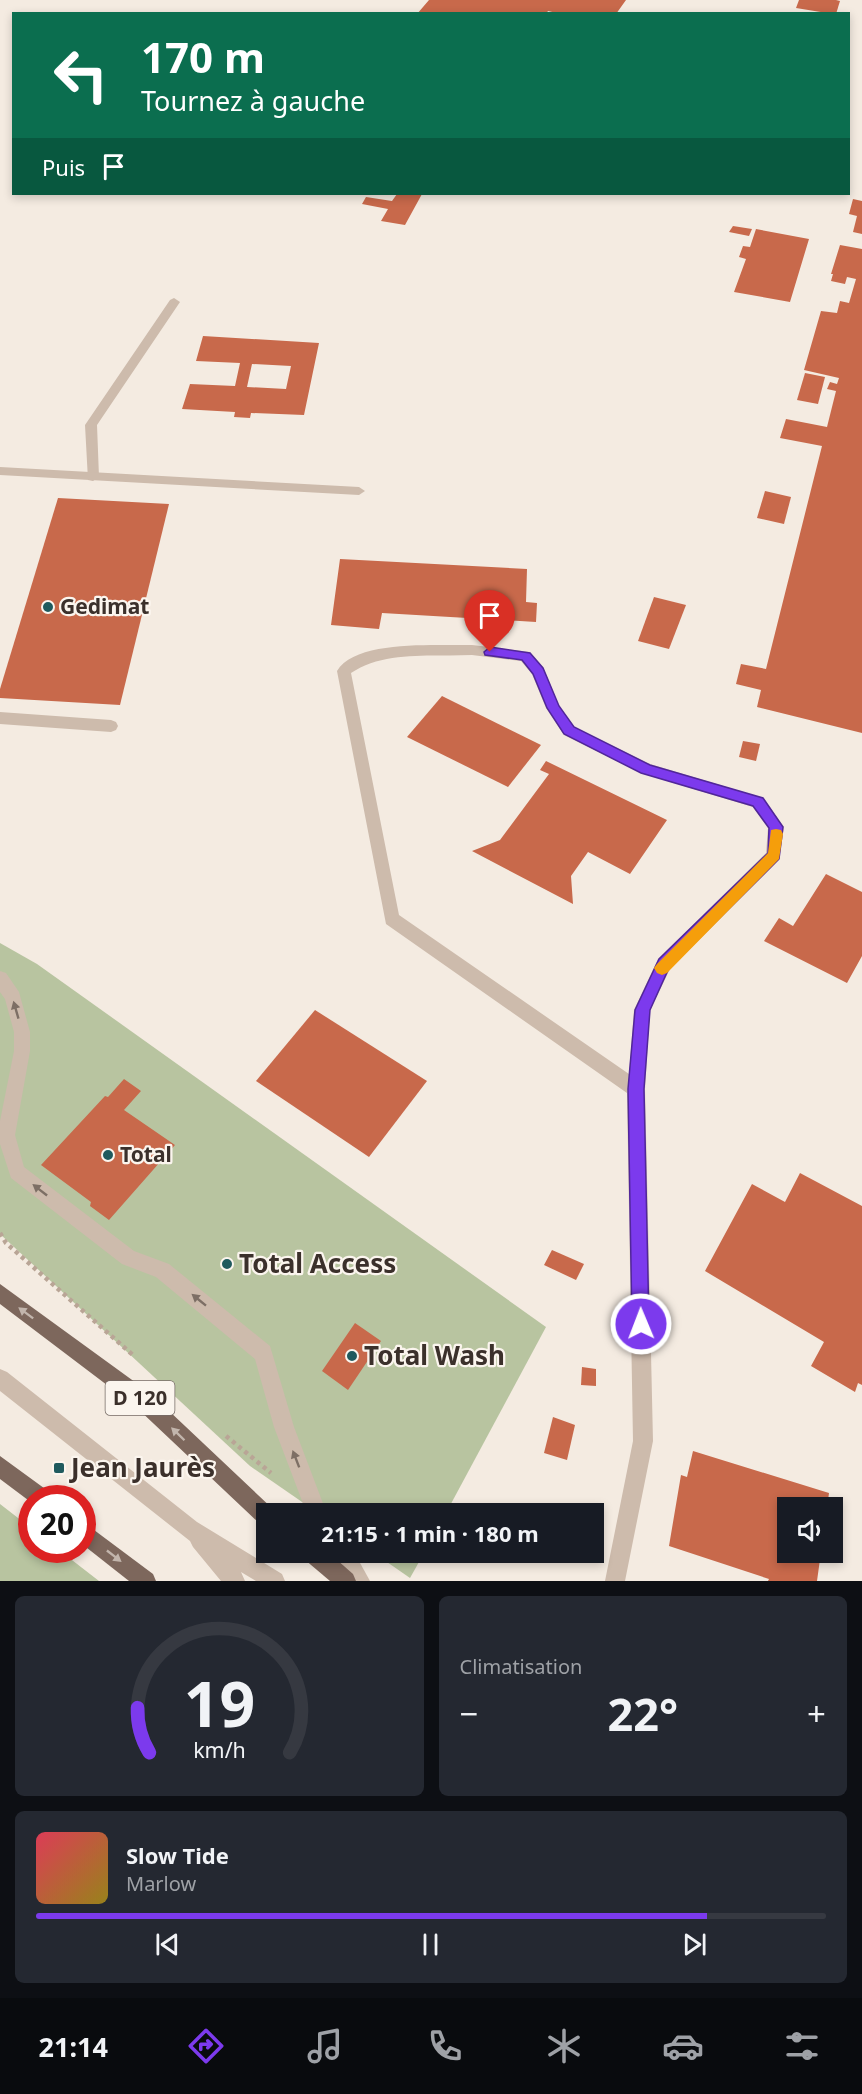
<!DOCTYPE html>
<html lang="fr">
<meta charset="utf-8">
<style>
body{margin:0;font-family:"Noto Sans",sans-serif;background:#242831;color:#f1f3f6;height:100vh;display:flex;flex-direction:column;font-size:22px;white-space:nowrap}
*{box-sizing:border-box;margin:0}
p{font-size:20px;color:#9ea1a6}
.icon{flex:none;width:33px;height:33px;fill:none;stroke:currentColor;stroke-width:2;stroke-linecap:round;stroke-linejoin:round}
.map{position:relative;height:1581px;overflow:hidden}
.details{display:flex;flex-direction:column;gap:15px;padding:15px;background:#0d0f14;flex:1}
.details>*{flex:none}
.top-card{position:absolute;left:12px;top:12px;width:838px;height:183px;border-radius:0px;box-shadow:0 3px 9px #0003;background:#0b6e4f;color:#fff;overflow:hidden}
.controls{position:absolute;left:777px;top:1497px;display:grid;gap:12px}
.controls a{display:grid;place-items:center;width:66px;height:66px;border-radius:0px;background:#171b24;box-shadow:0 3px 9px #0003;font-size:30px}
.speed{position:absolute;left:18px;top:1485px;display:flex;gap:12px;font-size:30px;font-weight:700;text-align:center}
.speed>*{display:grid;place-content:center;width:78px;height:78px;border-radius:50%;background:#171b24;box-shadow:0 3px 9px #0003;line-height:1}
.speed .limit{border:9px solid #d22;background:#fff;color:#111}
.pin{position:absolute;display:grid;place-items:center;width:51px;height:51px;color:#fff;margin:-62px -26px;border-radius:50% 50% 50% 0;rotate:-45deg;box-shadow:0 0 6px #0007}
.pin .icon{rotate:45deg}
.me{position:absolute;width:66px;margin:-33px;rotate:359deg;stroke-linejoin:round;filter:drop-shadow(0 0 4px #0008)}
.turn{display:flex;align-items:center;gap:21px;height:126px;padding:0 30px;font-size:27px}
.turn .icon{width:78px;height:78px;stroke-width:2.5}
.turn b{display:block;font-size:42px;line-height:51px}
.then{display:flex;align-items:center;height:57px;padding:0 30px;background:#0003;gap:12px;font-size:22px}
.big{font-size:45px;font-weight:700;line-height:1.1}
.details .tile{flex:1;display:flex;flex-direction:column;justify-content:center;gap:9px;min-width:0;padding:0 21px;border-radius:9px;background:#242831}
.details .dial{align-items:center;gap:0}
.dial svg{height:156px;overflow:visible;fill:none;stroke:#363941;stroke-width:7;stroke-linecap:round;text-anchor:middle}
.dial text{fill:#f1f3f6;stroke:none}
.song{display:flex;align-items:center;gap:18px}
.cover{width:72px;height:72px;border-radius:9px;background:linear-gradient(135deg,hsl(350 70% 55%),hsl(50 70% 35%))}
.played{height:6px;border-radius:3px;background:linear-gradient(90deg,#7c3aed 85%,#363941 85%)}
.keys{display:flex;justify-content:space-around;direction:ltr}
.heat{display:flex;justify-content:space-between;align-items:center;font-size:33px;direction:ltr}
.details .tiles{flex:1;display:grid;gap:15px;grid-template-columns:1fr 1fr}
.tile:last-child{grid-column:span 2}
.trip{position:absolute;left:256px;top:1503px;width:348px;height:60px;border-radius:0px;background:#171b24;box-shadow:0 3px 9px #0003;font-weight:700;line-height:60px;text-align:center}
.menu{display:flex;height:96px;justify-content:space-around;align-items:center;background:#090b0e;color:#9ea1a6}
.menu .icon{width:42px;height:42px}
.menu .on{color:#7c3aed}
.menu b{font-size:27px;color:#f1f3f6}
.map>svg:first-child{display:block}
</style>
<div class="map">
<svg width="862" height="1581" viewBox="0 0 862 1581">
<rect width="100%" height="100%" fill="#f4ebe1"/>
<g fill="#b8c4a0">
<path d="M 0,943 L 37,964 L 546,1327 L 446,1513 L 318,1513 L 250,1466 L 0,1234 Z"/>
<path d="M 0,1504 L 31,1528 L 32,1550 L 59,1550 L 99,1581 L 0,1581 Z"/>
<path d="M 374,1553 L 424,1553 L 410,1578 Z"/>
</g>
<g fill="#c8694b" fill-rule="evenodd">
<path d="M 429,0 L 626,0 L 616,14 L 561,14 L 548,11 L 546,14 L 417,14 Z"/>
<path d="M 799,0 L 836,0 L 840,1 L 836,14 L 833,14 L 796,8 Z"/>
<path d="M 397,194 L 422,194 L 405,225 L 381,221 L 388,209 L 362,204 L 366,197 L 392,201 Z"/>
<path d="M 853,199 L 862,201 L 862,234 L 853,232 L 857,216 L 849,214 Z"/>
<path d="M 733,226 L 752,229 L 749,236 L 729,232 Z"/>
<path d="M 756,229 L 809,239 L 790,302 L 734,292 L 746,259 L 739,257 L 743,246 L 750,247 Z"/>
<path d="M 840,245 L 862,249 L 862,733 L 757,707 L 761,690 L 736,684 L 741,664 L 766,669 L 822,446 L 780,438 L 786,419 L 827,427 L 836,391 L 827,389 L 830,382 L 837,384 L 839,378 L 804,370 L 821,311 L 837,313 L 840,301 L 849,303 L 856,279 L 847,277 L 845,284 L 831,281 L 833,274 L 831,274 Z"/>
<path d="M 203,336 L 319,343 L 304,415 L 251,413 L 250,418 L 234,417 L 235,412 L 182,409 L 190,384 L 235,386 L 240,363 L 196,361 ZM 252,364 L 291,366 L 286,389 L 247,387 Z"/>
<path d="M 805,373 L 825,377 L 818,404 L 797,400 Z"/>
<path d="M 765,491 L 791,497 L 784,524 L 757,518 Z"/>
<path d="M 58,498 L 169,504 L 120,705 L 0,698 L 0,689 Z"/>
<path d="M 340,559 L 527,569 L 526,602 L 537,603 L 536,622 L 382,613 L 379,629 L 331,625 Z"/>
<path d="M 654,597 L 686,605 L 669,649 L 638,641 Z"/>
<path d="M 442,696 L 541,745 L 508,787 L 407,737 Z"/>
<path d="M 743,741 L 760,744 L 756,761 L 739,757 Z"/>
<path d="M 546,761 L 667,820 L 630,874 L 588,852 L 571,876 L 573,904 L 472,851 L 500,840 L 549,774 L 540,770 Z"/>
<path d="M 826,874 L 862,892 L 862,956 L 847,983 L 764,941 L 779,918 L 793,926 Z"/>
<path d="M 315,1010 L 427,1081 L 369,1157 L 256,1081 Z"/>
<path d="M 124,1079 L 141,1091 L 124,1110 L 175,1145 L 109,1220 L 90,1206 L 91,1202 L 41,1165 L 105,1096 L 108,1097 Z"/>
<path d="M 800,1173 L 862,1206 L 862,1385 L 858,1383 L 855,1392 L 811,1366 L 824,1342 L 705,1271 L 752,1184 L 785,1202 Z"/>
<path d="M 552,1250 L 584,1264 L 576,1280 L 544,1265 Z"/>
<path d="M 355,1323 L 381,1341 L 348,1390 L 322,1371 Z"/>
<path d="M 582,1367 L 596,1369 L 596,1386 L 581,1385 Z"/>
<path d="M 553,1417 L 575,1425 L 567,1460 L 544,1453 Z"/>
<path d="M 693,1451 L 829,1493 L 827,1508 L 788,1508 L 788,1552 L 821,1552 L 817,1581 L 768,1581 L 769,1579 L 669,1546 L 681,1475 L 687,1477 Z"/>
</g>
<g fill="none" stroke-linecap="round" stroke-linejoin="round">
<g stroke="#b9a596" stroke-width="4.5" stroke-dasharray="4 4" stroke-linecap="butt">
<path d="M 0,1233 L 6,1243 L 134,1356"/>
<path d="M 226,1436 L 271,1473"/>
</g>
<g fill="#cdbbac" fill-rule="evenodd">
<path d="M 174,298 L 180,302 L 97,425 L 99,477 L 93,481 L 88,480 L 85,425 L 170,300 Z"/>
<path d="M 472,645 L 530,652 L 543,667 L 559,706 L 574,727 L 650,764 L 763,798 L 784,827 L 779,860 L 670,969 L 650,1010 L 645,1089 L 653,1441 L 625,1581 L 605,1581 L 633,1441 L 627,1093 L 386,924 L 337,671 C 356,639 438,646 472,645 ZM 472,655 L 521,661 L 532,674 L 546,708 L 564,735 L 641,773 L 753,807 L 768,828 L 766,853 L 658,959 L 634,1010 L 629,1074 L 399,915 L 351,673 C 385,650 433,657 472,655 Z"/>
<path d="M 0,712 L 111,720 L 116,722 L 118,726 L 116,730 L 111,732 L 0,724 Z"/>
<path d="M 0,971 L 6,973 L 19,992 L 30,1032 L 30,1051 L 15,1135 L 24,1167 L 134,1251 L 169,1264 L 270,1346 L 294,1427 L 327,1514 L 307,1514 L 274,1427 L 255,1359 L 156,1277 L 122,1264 L 11,1178 L 0,1144 L 0,1121 L 14,1051 L 14,1032 L 5,999 L 0,992 Z"/>
<path d="M 0,1369 L 7,1372 L 197,1522 L 282,1574 L 285,1581 L 256,1581 L 241,1572 L 245,1581 L 221,1581 L 193,1547 L 190,1541 L 0,1391 Z"/>
<path d="M 332,1552 L 354,1552 L 370,1581 L 348,1581 Z"/>
</g>
<path fill="#cdbbac" fill-rule="evenodd" d="M 0,467 L 359,487 L 365,491 L 359,495 L 0,475 Z"/>
<g fill="#7d675c" fill-rule="evenodd">
<path d="M 0,1284 L 150,1393 L 274,1510 L 276,1514 L 267,1514 L 267,1527 L 260,1524 L 136,1407 L 0,1304 Z"/>
<path d="M 0,1456 L 48,1491 L 51,1498 L 32,1498 L 32,1503 L 0,1479 Z"/>
<path d="M 82,1521 L 153,1574 L 156,1581 L 129,1581 L 82,1544 Z"/>
<path d="M 301,1552 L 328,1552 L 353,1574 L 356,1581 L 330,1581 L 304,1559 Z"/>
</g>
</g>
<defs><path id="oneway-solid" d="M-6-.8H1V-3.2L6.5 0L1 3.2V.8H-6Z" transform="scale(1.5)"/></defs>
<g fill="#7d6f65">
<use href="#oneway-solid" transform="translate(16 1010) rotate(-106)"/>
<use href="#oneway-solid" transform="translate(40 1190) rotate(-142)"/>
<use href="#oneway-solid" transform="translate(199 1300) rotate(-141)"/>
<use href="#oneway-solid" transform="translate(296 1459) rotate(-111)"/>
</g>
<g fill="#c2b5ac">
<use href="#oneway-solid" transform="translate(26 1313) rotate(-143)"/>
<use href="#oneway-solid" transform="translate(178 1434) rotate(-136)"/>
<use href="#oneway-solid" transform="translate(114 1556) rotate(38)"/>
</g>
<path fill="#7c3aed" stroke="#51269a" stroke-width="1.5" d="M 490,647 L 530,653 L 543,668 L 559,706 L 574,727 L 650,765 L 763,798 L 783,827 L 779,859 L 669,968 L 650,1010 L 644,1089 L 649,1324 L 647,1330 L 641,1332 L 635,1330 L 632,1324 L 628,1089 L 635,1010 L 659,959 L 768,853 L 769,828 L 753,806 L 641,773 L 564,734 L 547,708 L 533,674 L 522,660 L 485,655 L 484,652 Z"/>
<path fill="#f59e0b" d="M 776,829 L 781,830 L 783,834 L 779,859 L 667,973 L 662,975 L 657,973 L 654,968 L 657,964 L 768,853 L 771,830 Z"/>
<g fill="#1f5a5e" stroke="#fbf5ee" stroke-width="2">
<circle cx="48" cy="607" r="6"/>
<circle cx="108" cy="1155" r="6"/>
<circle cx="227" cy="1264" r="6"/>
<circle cx="352" cy="1356" r="6"/>
<rect x="53" y="1462" width="12" height="12" rx="3"/>
</g>
<g text-anchor="middle" stroke-width="4.5" stroke-linejoin="round" paint-order="stroke">
<rect fill="#fbf5ee" stroke="#756b66" stroke-width="1.5" x="105.5" y="1381" width="69" height="34" rx="4.5"/>
<g font-size="20" font-weight="bold" fill="#3b302b">
<text x="140" y="1405">D 120</text>
</g>
<g font-size="21" font-weight="bold" fill="#3b302b" stroke="#fbf5ee" text-anchor="start">
<text x="60" y="614">Gedimat</text>
<text x="120" y="1162">Total</text>
</g>
<g font-size="26" font-weight="bold" fill="#3b302b" stroke="#fbf5ee" text-anchor="start">
<text x="239" y="1273">Total Access</text>
<text x="364" y="1365">Total Wash</text>
<text x="71" y="1477">Jean Jaurès</text>
</g>
</g>
</svg>
<div class="controls">
<a><svg class="icon" aria-label="sound" viewBox="0 0 24 24"><path d="M4 9h4l5-4v14l-5-4H4zM17 9q2 3 0 6"/></svg></a>
</div>
<div class="speed"><div class="limit">20</div></div>
<div class="pin" style="left:490px;top:652px;background:#d93025"><svg class="icon" aria-label="arrive" viewBox="0 0 24 24"><path d="M6 21V4h12l-3 4 3 4H6"/></svg></div>
<svg class="me" style="left:641px;top:1324px" viewBox="-20 -20 40 40"><circle r="17" fill="#7c3aed" stroke="#fff" stroke-width="3"/><path d="M0-11L8 9 0 5-8 9z" fill="#fff"/></svg>
<div class="trip">21:15 · 1 min · 180 m</div>
<div class="top-card">
<div class="turn"><svg class="icon" aria-label="left" viewBox="0 0 24 24"><path d="M17 20v-9H6M10 6l-5 5 5 5"/></svg><div><b>170 m</b>Tournez à gauche</div></div>
<div class="then">Puis<svg class="icon" aria-label="arrive" viewBox="0 0 24 24"><path d="M6 21V4h12l-3 4 3 4H6"/></svg></div>
</div>
</div>
<section class="details">
<div class="tiles">
<div class="tile dial"><svg viewBox="0 0 100 80">
<path d="M14 69A42 42 0 1 1 86 69"/>
<path d="M14 69A42 42 0 0 1 8 46" stroke="#7c3aed"/>
<text x="50" y="56" font-size="32" font-weight="700">19</text>
<text x="50" y="72" font-size="11">km/h</text>
</svg></div>
<div class="tile"><p>Climatisation</p>
<div class="heat"><a>−</a><b class="big">22°</b><a>+</a></div>
</div>
<div class="tile">
<div class="song"><i class="cover"></i><div><b>Slow Tide</b><p>Marlow</p></div></div>
<div class="played"></div>
<div class="keys"><svg class="icon" aria-label="previous" viewBox="0 0 24 24"><path d="M18 5L8 12l10 7zM5 5v14"/></svg><svg class="icon" aria-label="pause" viewBox="0 0 24 24"><path d="M8 5v14M16 5v14"/></svg><svg class="icon" aria-label="next" viewBox="0 0 24 24"><path d="M6 5l10 7-10 7zM19 5v14"/></svg></div>
</div>
</div>
</section>
<nav class="menu">
<b>21:14</b>
<svg class="icon on" aria-label="directions" viewBox="0 0 24 24"><path d="M12 3l9 9-9 9-9-9zM9 14v-3h6M13 9l2 2-2 2"/></svg>
<svg class="icon" aria-label="music" viewBox="0 0 24 24"><path d="M9 18V5l10-2v13"/><circle cx="6" cy="18" r="3"/><circle cx="16" cy="16" r="3"/></svg>
<svg class="icon" aria-label="phone" viewBox="0 0 24 24"><path d="M5 4h4l2 5-3 2q2 4 5 5l2-3 5 2v4C11 20 4 13 5 4z"/></svg>
<svg class="icon" aria-label="climate" viewBox="0 0 24 24"><path d="M12 3v18M4 7l16 10M4 17L20 7"/></svg>
<svg class="icon" aria-label="car" viewBox="0 0 24 24"><path d="M5 17H2v-5l4-1 3-4h7l3 4 3 1v5h-3M9 17h6M6 11h13"/><circle cx="7" cy="17" r="2"/><circle cx="17" cy="17" r="2"/></svg>
<svg class="icon" aria-label="filters" viewBox="0 0 24 24"><path d="M4 7h16M4 17h16"/><circle cx="9" cy="7" r="2"/><circle cx="15" cy="17" r="2"/></svg>
</nav>
